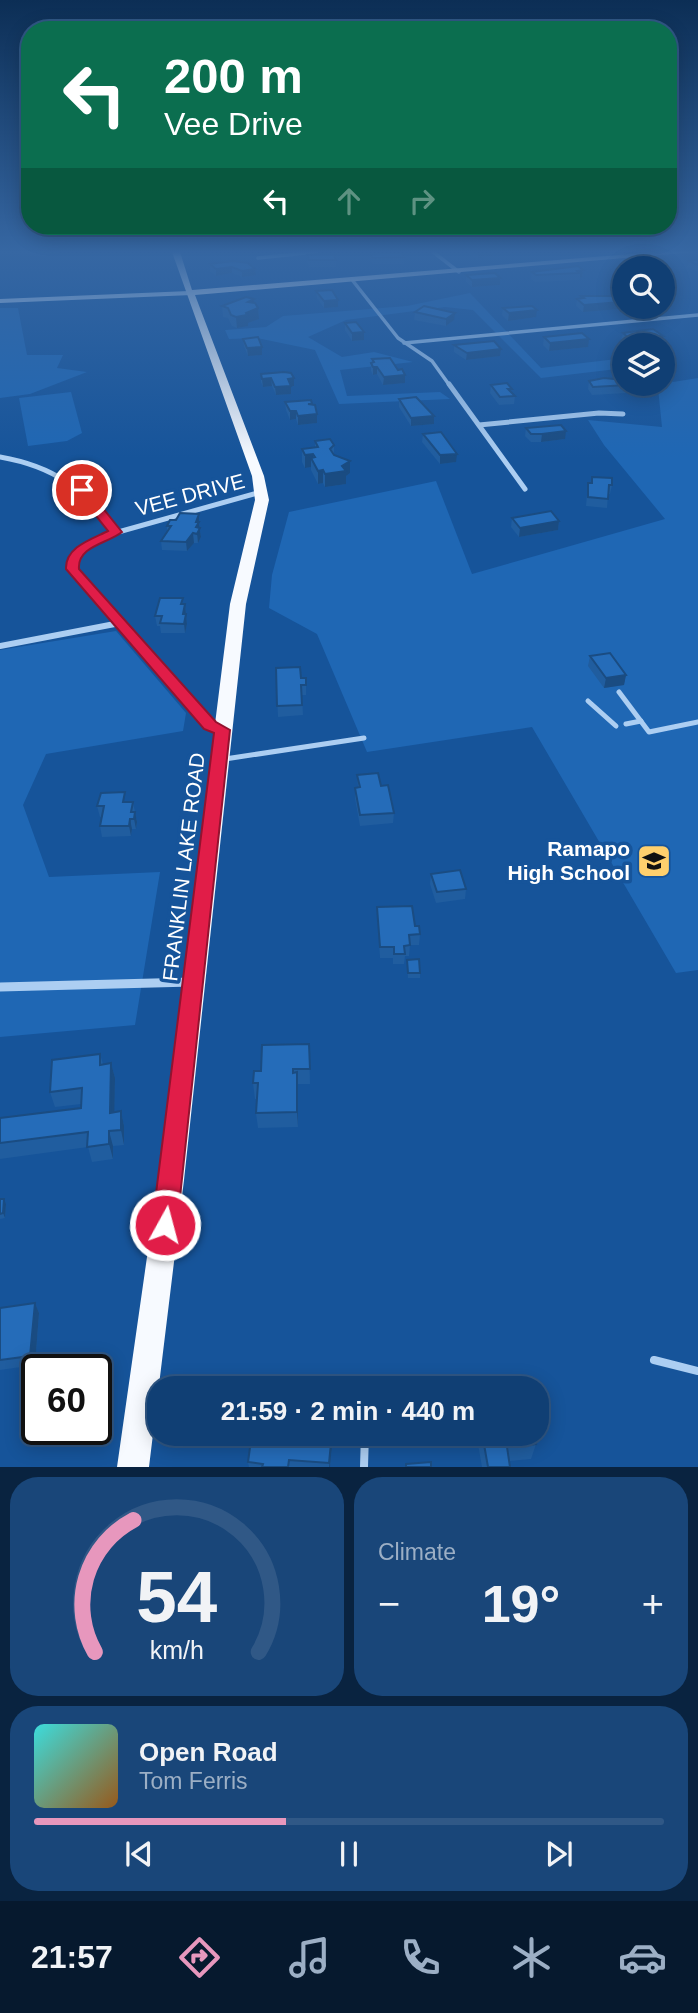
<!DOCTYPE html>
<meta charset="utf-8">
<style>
body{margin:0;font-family:Arial,sans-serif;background:#194679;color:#f1f3f6;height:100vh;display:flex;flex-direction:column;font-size:26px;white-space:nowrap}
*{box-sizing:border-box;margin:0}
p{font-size:23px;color:#9cafc5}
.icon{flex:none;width:38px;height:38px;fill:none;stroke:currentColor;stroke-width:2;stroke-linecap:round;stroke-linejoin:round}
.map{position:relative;height:1467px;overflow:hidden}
.panel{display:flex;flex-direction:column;gap:10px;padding:10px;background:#092340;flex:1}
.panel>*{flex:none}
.guide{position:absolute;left:21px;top:21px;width:656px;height:214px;border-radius:28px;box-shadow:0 4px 18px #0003,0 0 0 2px #305886;background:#0b6e4f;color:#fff;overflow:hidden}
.tools{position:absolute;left:612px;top:256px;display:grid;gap:14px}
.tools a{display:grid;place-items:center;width:63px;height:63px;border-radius:50%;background:#103f74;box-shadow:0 4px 18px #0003,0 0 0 2px #305886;font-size:35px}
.speed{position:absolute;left:21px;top:1354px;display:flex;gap:14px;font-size:35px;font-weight:700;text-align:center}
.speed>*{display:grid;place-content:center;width:91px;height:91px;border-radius:50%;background:#103f74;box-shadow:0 4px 18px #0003,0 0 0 2px #305886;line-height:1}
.speed .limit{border:4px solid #111;border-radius:10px;background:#fff;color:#111}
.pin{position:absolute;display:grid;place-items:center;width:60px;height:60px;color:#fff;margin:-30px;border:4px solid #fff;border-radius:50%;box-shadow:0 2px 7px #0007}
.me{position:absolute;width:77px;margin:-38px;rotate:7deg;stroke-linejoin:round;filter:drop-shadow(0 0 5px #0008)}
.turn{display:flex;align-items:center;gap:24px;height:147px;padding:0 28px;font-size:32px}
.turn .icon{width:91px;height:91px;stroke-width:2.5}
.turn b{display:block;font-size:49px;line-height:60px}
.lanes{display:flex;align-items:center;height:66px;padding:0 28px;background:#0003;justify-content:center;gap:35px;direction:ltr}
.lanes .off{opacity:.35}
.big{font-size:52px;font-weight:800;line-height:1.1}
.panel .widget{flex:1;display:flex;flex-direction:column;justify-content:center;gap:10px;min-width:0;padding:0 24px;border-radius:28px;background:#194679}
.panel .dial{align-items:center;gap:0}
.dial svg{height:182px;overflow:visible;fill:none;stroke:#305886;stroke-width:7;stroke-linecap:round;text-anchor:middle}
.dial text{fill:#f1f3f6;stroke:none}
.song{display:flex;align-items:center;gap:21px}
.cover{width:84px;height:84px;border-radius:10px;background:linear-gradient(135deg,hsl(180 70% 55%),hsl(30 70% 35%))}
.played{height:7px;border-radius:4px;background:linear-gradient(90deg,#e797bd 40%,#305886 40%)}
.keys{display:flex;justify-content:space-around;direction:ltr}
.heat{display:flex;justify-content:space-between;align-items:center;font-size:38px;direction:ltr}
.panel .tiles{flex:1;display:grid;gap:10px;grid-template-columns:1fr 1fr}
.widget:last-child{grid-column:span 2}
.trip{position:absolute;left:147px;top:1376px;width:402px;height:70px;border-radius:28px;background:#103f74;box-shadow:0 4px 18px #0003,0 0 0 2px #305886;font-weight:800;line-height:70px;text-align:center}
.dock{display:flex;height:112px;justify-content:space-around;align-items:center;background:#06192e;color:#9cafc5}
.dock .icon{width:49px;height:49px}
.dock .on{color:#e797bd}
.dock b{font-size:32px;color:#f1f3f6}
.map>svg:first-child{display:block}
</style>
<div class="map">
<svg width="698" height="1467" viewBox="0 0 698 1467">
<rect width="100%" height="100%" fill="#16549a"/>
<g fill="#1f67b4">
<path d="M 470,293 L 541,368 L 625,358 L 625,368 L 541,378 L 473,310 L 445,307 L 346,320 L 308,337 L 342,357 L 374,352 L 413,362 L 340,370 L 347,396 L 440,392 L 450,399 L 339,404 L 315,350 L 257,338 L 229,339 L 225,330 L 266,327 L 283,316 L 407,306 Z"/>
<path d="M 0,308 L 18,308 L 27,355 L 63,355 L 57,368 L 87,372 L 30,394 L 0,398 Z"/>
<path d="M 663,375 L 673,382 L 698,378 L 698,970 L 676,973 L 532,727 L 367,752 L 317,634 L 269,608 L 272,575 L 289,512 L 436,481 L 472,574 L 665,519 L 604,445 L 588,420 L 662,427 L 658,388 L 654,383 L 663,383 Z"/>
<path d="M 71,392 L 82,433 L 67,441 L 28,446 L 19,398 Z"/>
<path d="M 116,631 L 186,713 L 183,731 L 46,754 L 23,805 L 49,877 L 160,872 L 135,1025 L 0,1037 L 0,650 Z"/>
</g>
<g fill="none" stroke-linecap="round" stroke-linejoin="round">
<g stroke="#accef2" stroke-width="5">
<path d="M 619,692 L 649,732 L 698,722"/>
<path d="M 588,701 L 616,726"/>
<path d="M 626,724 L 641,721"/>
<path d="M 225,759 L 364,738"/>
</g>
<g stroke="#accef2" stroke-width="8">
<path d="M 654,1360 L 698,1371"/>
<path d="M 365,1381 L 365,1388"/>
<path d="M 364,1467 L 365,1433"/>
</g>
<g stroke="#accef2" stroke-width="3.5">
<path d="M 433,252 L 459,272"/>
<path d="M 258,258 L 316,252"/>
<path d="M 353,281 L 398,338 L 432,361 L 450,386"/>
<path d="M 404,343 L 698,315"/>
</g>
<g stroke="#accef2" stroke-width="5">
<path d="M 449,384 L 525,489"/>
<path d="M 479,425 L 599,413 L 623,414"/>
<path d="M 0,457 C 57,467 80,488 116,532"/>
<path d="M 74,559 L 81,549 L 104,536 L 261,492"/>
</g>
<g stroke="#accef2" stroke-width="6">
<path d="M 75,557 L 72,562 L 77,576 L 210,725 L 221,730"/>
<path d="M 0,646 L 120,623"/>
</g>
<path stroke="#accef2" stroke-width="9" d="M 0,987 L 192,982"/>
<path fill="#dbeafc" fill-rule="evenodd" d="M 189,291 L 192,295 L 0,303 L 0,299 Z"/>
<path fill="#f7faff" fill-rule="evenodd" d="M 172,252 L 180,252 L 192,290 L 655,252 L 694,252 L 195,295 L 264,476 L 269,500 L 246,604 L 184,1180 L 149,1467 L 117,1467 L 158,1180 L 230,604 L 255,500 L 252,476 Z"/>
</g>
<g fill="#205d9f">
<path d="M 203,252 L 225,252 L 217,256 Z"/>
<path d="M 469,252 L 494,252 L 493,256 L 478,258 L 471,256 Z"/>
<path d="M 370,254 L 404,257 L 404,264 L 373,264 L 370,260 Z"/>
<path d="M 307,255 L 336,260 L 336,267 L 309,267 L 307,262 Z"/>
<path d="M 698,260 L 698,272 L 687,267 L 689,261 Z"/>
<path d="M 624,263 L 664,265 L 663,270 L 663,268 L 625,268 L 625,272 L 622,270 Z"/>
<path d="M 210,264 L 255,269 L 256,275 L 242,277 L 232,273 L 216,276 L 210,271 Z"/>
<path d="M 583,270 L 582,277 L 580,278 L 579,280 L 535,282 L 531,279 L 532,272 Z"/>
<path d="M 466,275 L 500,285 L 472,287 L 466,282 Z"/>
<path d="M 316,291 L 338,307 L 324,308 L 317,298 Z"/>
<path d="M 581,296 L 621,302 L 620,309 L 583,312 L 576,306 L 577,299 L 581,299 Z"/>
<path d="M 254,299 L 254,303 L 258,308 L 259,319 L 248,323 L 248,326 L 237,328 L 232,326 L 228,318 L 223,317 L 222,306 Z"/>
<path d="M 503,308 L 536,317 L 508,321 L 502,315 Z"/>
<path d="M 415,312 L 454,320 L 446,326 L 414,320 Z"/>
<path d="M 345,323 L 364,340 L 352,341 L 345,330 Z"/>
<path d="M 623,333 L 663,336 L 662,344 L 627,345 L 621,340 Z"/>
<path d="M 544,337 L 588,347 L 549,351 L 543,345 Z"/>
<path d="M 243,339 L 262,355 L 248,356 L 244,346 Z"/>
<path d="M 454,345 L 501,349 L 500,356 L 466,360 L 454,352 Z"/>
<path d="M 372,359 L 398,370 L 405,375 L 405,383 L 383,385 L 377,374 L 373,375 L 371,371 L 371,363 L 372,363 Z"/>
<path d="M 261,374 L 294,378 L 294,386 L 291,386 L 291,394 L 276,395 L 272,386 L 263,387 L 261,382 Z"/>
<path d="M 589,381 L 628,385 L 626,393 L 592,395 L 588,389 Z"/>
<path d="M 491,385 L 511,392 L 515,396 L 514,404 L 499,405 L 490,393 Z"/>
<path d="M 399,399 L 434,416 L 434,424 L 411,426 L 399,407 Z"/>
<path d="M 285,402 L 312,404 L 317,423 L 298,425 L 296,419 L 290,420 L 286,410 Z"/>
<path d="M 526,428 L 565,439 L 541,442 L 531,442 L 525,436 Z"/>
<path d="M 423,434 L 456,462 L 440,464 L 422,442 Z"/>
<path d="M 315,441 L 334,445 L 334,455 L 350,473 L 346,476 L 346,484 L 325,487 L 323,483 L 318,484 L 311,470 L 311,467 L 305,468 L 302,462 L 302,449 L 315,448 Z"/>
<path d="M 592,477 L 612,485 L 610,494 L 608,494 L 607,508 L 586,506 L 588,483 L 591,483 Z"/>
<path d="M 199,514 L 199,525 L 201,537 L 198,543 L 194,543 L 187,551 L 162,550 L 161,541 L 167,531 L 167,526 L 176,520 Z"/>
<path d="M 512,518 L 559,521 L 558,530 L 519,537 L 511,527 Z"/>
<path d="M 184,604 L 185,604 L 187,624 L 185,633 L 161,633 L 160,626 L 157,626 L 155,616 Z"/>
<path d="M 590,656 L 626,675 L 624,685 L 604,688 L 588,666 Z"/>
<path d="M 276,668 L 301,678 L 306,678 L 306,695 L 302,695 L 303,715 L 278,717 Z"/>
<path d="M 357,775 L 381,786 L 394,813 L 393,823 L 360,826 L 355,798 L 355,788 L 358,787 Z"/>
<path d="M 127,802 L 133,802 L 137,822 L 136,829 L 132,829 L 131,836 L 102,837 L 100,826 L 102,817 L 100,817 L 97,806 Z"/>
<path d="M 431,874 L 466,889 L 465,899 L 436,903 L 430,884 Z"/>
<path d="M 377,907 L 415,926 L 420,934 L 419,945 L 410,945 L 409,956 L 405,956 L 404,964 L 393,964 L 393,958 L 380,958 Z"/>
<path d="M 407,960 L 420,973 L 420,978 L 408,978 Z"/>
<path d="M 309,1044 L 310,1084 L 298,1084 L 298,1127 L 258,1128 L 256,1113 L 257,1099 L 255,1099 L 253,1083 L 261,1071 Z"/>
<path d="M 100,1054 L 103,1064 L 111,1063 L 115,1078 L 114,1112 L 121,1111 L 124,1126 L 124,1145 L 113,1146 L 113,1159 L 92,1162 L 88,1147 L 0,1159 L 0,1118 L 81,1108 L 81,1104 L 55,1107 L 50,1092 Z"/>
<path d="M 0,1199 L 6,1204 L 5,1218 L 0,1219 Z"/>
<path d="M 35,1303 L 39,1313 L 35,1365 L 0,1370 L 0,1308 Z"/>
<path d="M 252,1433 L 333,1433 L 330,1467 L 249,1467 L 248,1462 Z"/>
<path d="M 476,1433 L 534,1433 L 536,1444 L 531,1459 L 509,1461 L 510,1467 L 482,1467 Z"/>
</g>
<g fill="#1a4c82">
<path d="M 216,252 L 225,252 L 217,256 Z"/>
<path d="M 478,252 L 494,252 L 493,256 L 478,258 Z"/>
<path d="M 538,252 L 560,252 L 538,255 Z"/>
<path d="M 232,267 L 232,273 L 216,276 L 216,269 Z"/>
<path d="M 255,269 L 256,275 L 242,277 L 242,271 Z"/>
<path d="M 583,270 L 582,277 L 580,278 L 580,273 L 577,271 Z"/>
<path d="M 500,278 L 500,285 L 472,287 L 472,280 Z"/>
<path d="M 674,293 L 673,301 L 663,301 L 663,294 Z"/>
<path d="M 254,299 L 255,309 L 258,308 L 259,319 L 248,323 L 248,326 L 237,328 L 236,317 L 248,302 Z"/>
<path d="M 338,300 L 338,307 L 324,308 L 324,301 Z"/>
<path d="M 621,302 L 620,309 L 583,312 L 584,305 Z"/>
<path d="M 537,310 L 536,317 L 508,321 L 509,313 Z"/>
<path d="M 455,313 L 454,320 L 446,326 L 446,319 Z"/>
<path d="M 364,332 L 364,340 L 352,341 L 352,333 Z"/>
<path d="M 589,339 L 588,347 L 549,351 L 550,343 Z"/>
<path d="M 646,339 L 645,345 L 631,345 L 631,340 Z"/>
<path d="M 262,347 L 262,355 L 248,356 L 247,348 Z"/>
<path d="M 501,349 L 500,356 L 466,360 L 467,353 Z"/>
<path d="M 373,367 L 377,367 L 377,374 L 373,375 Z"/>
<path d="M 405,375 L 405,383 L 383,385 L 384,377 Z"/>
<path d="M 271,378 L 272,386 L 263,387 L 262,379 Z"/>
<path d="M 294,378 L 294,386 L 291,386 L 291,394 L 276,395 L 275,387 L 288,379 Z"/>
<path d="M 290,411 L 296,411 L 296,419 L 290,420 Z"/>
<path d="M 317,414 L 317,423 L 298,425 L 298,416 Z"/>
<path d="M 434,416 L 434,424 L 411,426 L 411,418 Z"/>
<path d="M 566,431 L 565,439 L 541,442 L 542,434 Z"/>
<path d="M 313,454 L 313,463 L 311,458 L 311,467 L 305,468 L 305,455 Z"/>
<path d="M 457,454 L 456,462 L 440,464 L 440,455 Z"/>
<path d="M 350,461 L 350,473 L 346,476 L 346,484 L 325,487 L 325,474 L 342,466 Z"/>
<path d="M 323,470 L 323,483 L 318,484 L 318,471 Z"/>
<path d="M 199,514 L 199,525 L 201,537 L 198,543 L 196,522 Z"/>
<path d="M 559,521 L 558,530 L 519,537 L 520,528 Z"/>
<path d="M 193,533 L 194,543 L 187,551 L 186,542 Z"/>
<path d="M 185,604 L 187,624 L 185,633 L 183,614 Z"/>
<path d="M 626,675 L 624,685 L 604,688 L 606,678 Z"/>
<path d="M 135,812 L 137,822 L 136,829 L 134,819 Z"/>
<path d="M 130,819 L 132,829 L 131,836 L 129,826 Z"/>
<path d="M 111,1063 L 115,1078 L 114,1128 L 110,1113 Z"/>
<path d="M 297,1072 L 298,1087 L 298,1127 L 297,1112 Z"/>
<path d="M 121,1111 L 124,1126 L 124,1145 L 121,1130 Z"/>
<path d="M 109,1131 L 113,1146 L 113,1159 L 109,1144 Z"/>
<path d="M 4,1199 L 6,1204 L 5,1218 L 3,1213 Z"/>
<path d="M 35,1303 L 39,1313 L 35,1365 L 30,1356 Z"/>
<path d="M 332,1433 L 333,1433 L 330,1467 L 329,1467 Z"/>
</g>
<g fill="#256cb9" stroke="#1a4c82" stroke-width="2">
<path d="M 396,252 L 401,252 L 404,257 L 373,258 L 370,254 Z"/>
<path d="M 333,254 L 336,260 L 309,260 L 307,255 Z"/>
<path d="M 656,260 L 664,265 L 644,268 L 630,268 L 624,263 L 635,263 Z"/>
<path d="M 698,260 L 698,265 L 689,261 Z"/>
<path d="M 233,261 L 248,263 L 255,269 L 242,271 L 232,267 L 216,269 L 210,264 Z"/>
<path d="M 578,266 L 583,270 L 577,271 L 580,273 L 536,275 L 532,272 Z"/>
<path d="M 495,273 L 500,278 L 472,280 L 466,275 Z"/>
<path d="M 666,288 L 674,293 L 663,294 L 663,289 Z"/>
<path d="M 332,290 L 338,300 L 324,301 L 316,291 Z"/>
<path d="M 581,296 L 613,296 L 621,302 L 584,305 L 577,299 L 584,298 Z"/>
<path d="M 246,297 L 254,299 L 248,302 L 255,303 L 258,308 L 246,313 L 247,315 L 236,317 L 231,315 L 228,308 L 222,306 Z"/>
<path d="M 424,306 L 455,313 L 446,319 L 415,312 Z"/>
<path d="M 532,306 L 537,310 L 509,313 L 503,308 Z"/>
<path d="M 356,322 L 364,332 L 352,333 L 345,323 Z"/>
<path d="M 653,329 L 663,336 L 643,336 L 646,339 L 631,340 L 623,333 Z"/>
<path d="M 582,333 L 589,339 L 550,343 L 544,337 Z"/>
<path d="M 258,337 L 262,347 L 247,348 L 243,339 Z"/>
<path d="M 494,341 L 501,349 L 467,353 L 454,345 Z"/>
<path d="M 390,358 L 398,370 L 402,369 L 405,375 L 384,377 L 377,367 L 373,367 L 371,363 L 374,362 L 372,359 Z"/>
<path d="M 284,372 L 291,373 L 294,378 L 288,379 L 291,386 L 275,387 L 271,378 L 262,379 L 261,374 Z"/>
<path d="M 604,378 L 624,380 L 625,383 L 628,385 L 593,387 L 589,381 Z"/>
<path d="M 507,383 L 512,389 L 508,389 L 515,396 L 500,397 L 491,385 Z"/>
<path d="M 416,397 L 434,416 L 411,418 L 399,399 Z"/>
<path d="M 311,400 L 312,404 L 308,404 L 315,405 L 317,414 L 298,416 L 296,411 L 290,411 L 285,402 Z"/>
<path d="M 561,425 L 566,431 L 542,434 L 531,434 L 526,428 Z"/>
<path d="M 441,432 L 457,454 L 440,455 L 423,434 Z"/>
<path d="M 330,439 L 334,445 L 330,449 L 334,455 L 350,461 L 342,466 L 346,471 L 325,474 L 323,470 L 318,471 L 311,458 L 315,457 L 313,454 L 305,455 L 302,449 L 318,447 L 315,441 Z"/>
<path d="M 592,477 L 612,478 L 612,485 L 609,485 L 608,499 L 588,497 L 588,483 L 592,483 Z"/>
<path d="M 551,511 L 559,521 L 520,528 L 512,518 Z"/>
<path d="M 180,513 L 199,514 L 196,522 L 199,522 L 196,527 L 200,528 L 197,534 L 193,533 L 186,542 L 161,541 L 171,526 L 167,526 L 170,520 L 176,520 Z"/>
<path d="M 160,598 L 183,598 L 181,604 L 185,604 L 183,614 L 186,614 L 184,624 L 160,623 L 162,616 L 155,616 Z"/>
<path d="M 610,653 L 626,675 L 606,678 L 590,656 Z"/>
<path d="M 300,667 L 301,678 L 306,678 L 306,685 L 301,685 L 302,705 L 277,706 L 276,668 Z"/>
<path d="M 378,773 L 381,786 L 388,785 L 394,813 L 360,815 L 355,788 L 360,787 L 357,775 Z"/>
<path d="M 125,792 L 123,802 L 133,802 L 131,812 L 135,812 L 134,819 L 130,819 L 129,826 L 100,826 L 104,806 L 97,806 L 101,793 Z"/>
<path d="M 460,870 L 466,889 L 437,892 L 431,874 Z"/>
<path d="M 412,906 L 415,926 L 419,926 L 420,934 L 409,935 L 410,945 L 404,946 L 405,954 L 394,954 L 394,947 L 380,947 L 377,907 Z"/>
<path d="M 419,959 L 420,973 L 408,973 L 407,960 Z"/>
<path d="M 309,1044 L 310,1069 L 293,1069 L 293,1073 L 297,1072 L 297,1112 L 256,1113 L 258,1083 L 253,1083 L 254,1071 L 261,1071 L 262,1045 Z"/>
<path d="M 100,1054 L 100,1065 L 111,1063 L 110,1113 L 121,1111 L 121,1130 L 109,1131 L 109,1144 L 87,1147 L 88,1132 L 0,1143 L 0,1118 L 81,1108 L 82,1088 L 50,1092 L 52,1060 Z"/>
<path d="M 0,1199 L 4,1199 L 3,1213 L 0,1214 Z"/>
<path d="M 35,1303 L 30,1356 L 0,1360 L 0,1308 Z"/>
<path d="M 259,1376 L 301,1380 L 300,1388 L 258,1388 Z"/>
<path d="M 252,1433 L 332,1433 L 329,1463 L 289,1460 L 288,1467 L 262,1467 L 263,1464 L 248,1462 Z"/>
<path d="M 482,1433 L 534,1433 L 536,1444 L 507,1447 L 510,1467 L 488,1467 Z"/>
<path d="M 431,1462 L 431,1467 L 406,1467 L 406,1464 Z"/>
</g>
<linearGradient id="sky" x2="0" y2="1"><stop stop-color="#0c2e55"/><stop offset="0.55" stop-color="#3667a3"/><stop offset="1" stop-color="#3667a3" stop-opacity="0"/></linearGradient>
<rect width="698" height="458" fill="url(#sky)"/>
<path fill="#e11d48" stroke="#92132f" stroke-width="2" d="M 77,487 L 86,487 L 122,532 C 109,543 77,546 79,569 L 216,722 L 230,730 L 177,1225 L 173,1234 L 165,1237 L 156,1234 L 152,1225 L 214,733 L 204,729 L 66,569 C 65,547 92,539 108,531 L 77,492 Z"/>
<defs>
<g id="school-square" transform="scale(1.75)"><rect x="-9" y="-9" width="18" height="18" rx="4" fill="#ffd06d" stroke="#16549a"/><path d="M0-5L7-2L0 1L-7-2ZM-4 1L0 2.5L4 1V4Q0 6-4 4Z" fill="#111"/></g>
</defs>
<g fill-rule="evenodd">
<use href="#school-square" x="654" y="861"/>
</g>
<g text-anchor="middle" stroke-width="7" stroke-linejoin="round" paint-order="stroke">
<g font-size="21" fill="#fff" stroke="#16549a">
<text transform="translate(190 495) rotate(-15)" y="7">VEE DRIVE</text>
<text transform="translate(184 867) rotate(-83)" y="7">FRANKLIN LAKE ROAD</text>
</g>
<g font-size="21" font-weight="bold" fill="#fff" stroke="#16549a" text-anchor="end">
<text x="630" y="856">Ramapo<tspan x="630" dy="24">High School</tspan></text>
</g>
</g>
</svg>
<div class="tools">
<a><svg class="icon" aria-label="search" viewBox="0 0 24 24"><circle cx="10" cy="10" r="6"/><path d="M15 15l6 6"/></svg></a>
<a><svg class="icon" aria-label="layers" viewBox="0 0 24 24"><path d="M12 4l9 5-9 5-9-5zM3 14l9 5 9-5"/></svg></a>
</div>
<div class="speed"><div class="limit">60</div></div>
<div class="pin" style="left:82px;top:490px;background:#d93025"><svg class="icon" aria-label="arrive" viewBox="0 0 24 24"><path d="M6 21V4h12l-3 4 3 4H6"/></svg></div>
<svg class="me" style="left:165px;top:1225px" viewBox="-20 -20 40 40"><circle r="17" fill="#e11d48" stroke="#fff" stroke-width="3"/><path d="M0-11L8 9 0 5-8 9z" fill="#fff"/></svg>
<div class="trip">21:59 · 2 min · 440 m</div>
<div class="guide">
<div class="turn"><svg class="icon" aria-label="left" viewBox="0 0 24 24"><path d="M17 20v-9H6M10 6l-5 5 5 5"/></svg><div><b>200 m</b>Vee Drive</div></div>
<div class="lanes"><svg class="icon" aria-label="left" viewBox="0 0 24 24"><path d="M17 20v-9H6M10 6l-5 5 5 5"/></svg><svg class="icon off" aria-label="ahead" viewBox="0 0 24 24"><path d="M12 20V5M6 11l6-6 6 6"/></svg><svg class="icon off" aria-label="right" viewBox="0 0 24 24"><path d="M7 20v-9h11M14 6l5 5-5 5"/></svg></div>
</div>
</div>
<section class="panel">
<div class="tiles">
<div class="widget dial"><svg viewBox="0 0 100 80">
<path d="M14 69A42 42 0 1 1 86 69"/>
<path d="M14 69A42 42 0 0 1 31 11" stroke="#e797bd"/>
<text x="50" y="56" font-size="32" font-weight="700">54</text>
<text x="50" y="72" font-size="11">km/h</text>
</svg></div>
<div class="widget"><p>Climate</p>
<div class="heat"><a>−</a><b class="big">19°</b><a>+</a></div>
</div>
<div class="widget">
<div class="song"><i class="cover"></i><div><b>Open Road</b><p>Tom Ferris</p></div></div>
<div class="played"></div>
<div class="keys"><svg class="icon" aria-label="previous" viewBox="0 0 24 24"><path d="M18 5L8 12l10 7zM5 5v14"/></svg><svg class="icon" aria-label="pause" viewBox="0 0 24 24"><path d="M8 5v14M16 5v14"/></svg><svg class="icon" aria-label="next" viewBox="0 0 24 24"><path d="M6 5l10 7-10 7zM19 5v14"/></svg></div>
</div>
</div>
</section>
<nav class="dock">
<b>21:57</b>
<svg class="icon on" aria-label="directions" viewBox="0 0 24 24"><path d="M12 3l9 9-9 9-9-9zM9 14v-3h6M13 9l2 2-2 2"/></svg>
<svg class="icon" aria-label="music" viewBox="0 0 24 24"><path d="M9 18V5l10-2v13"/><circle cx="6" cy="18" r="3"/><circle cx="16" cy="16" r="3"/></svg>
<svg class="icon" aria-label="phone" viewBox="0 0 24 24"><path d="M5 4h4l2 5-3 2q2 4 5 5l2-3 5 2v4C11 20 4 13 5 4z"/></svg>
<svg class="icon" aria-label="climate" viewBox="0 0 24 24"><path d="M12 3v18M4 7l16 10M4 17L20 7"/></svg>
<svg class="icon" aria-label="car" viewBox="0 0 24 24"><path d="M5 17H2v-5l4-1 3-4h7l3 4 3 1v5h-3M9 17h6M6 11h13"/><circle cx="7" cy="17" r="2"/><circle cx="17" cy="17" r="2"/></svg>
</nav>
